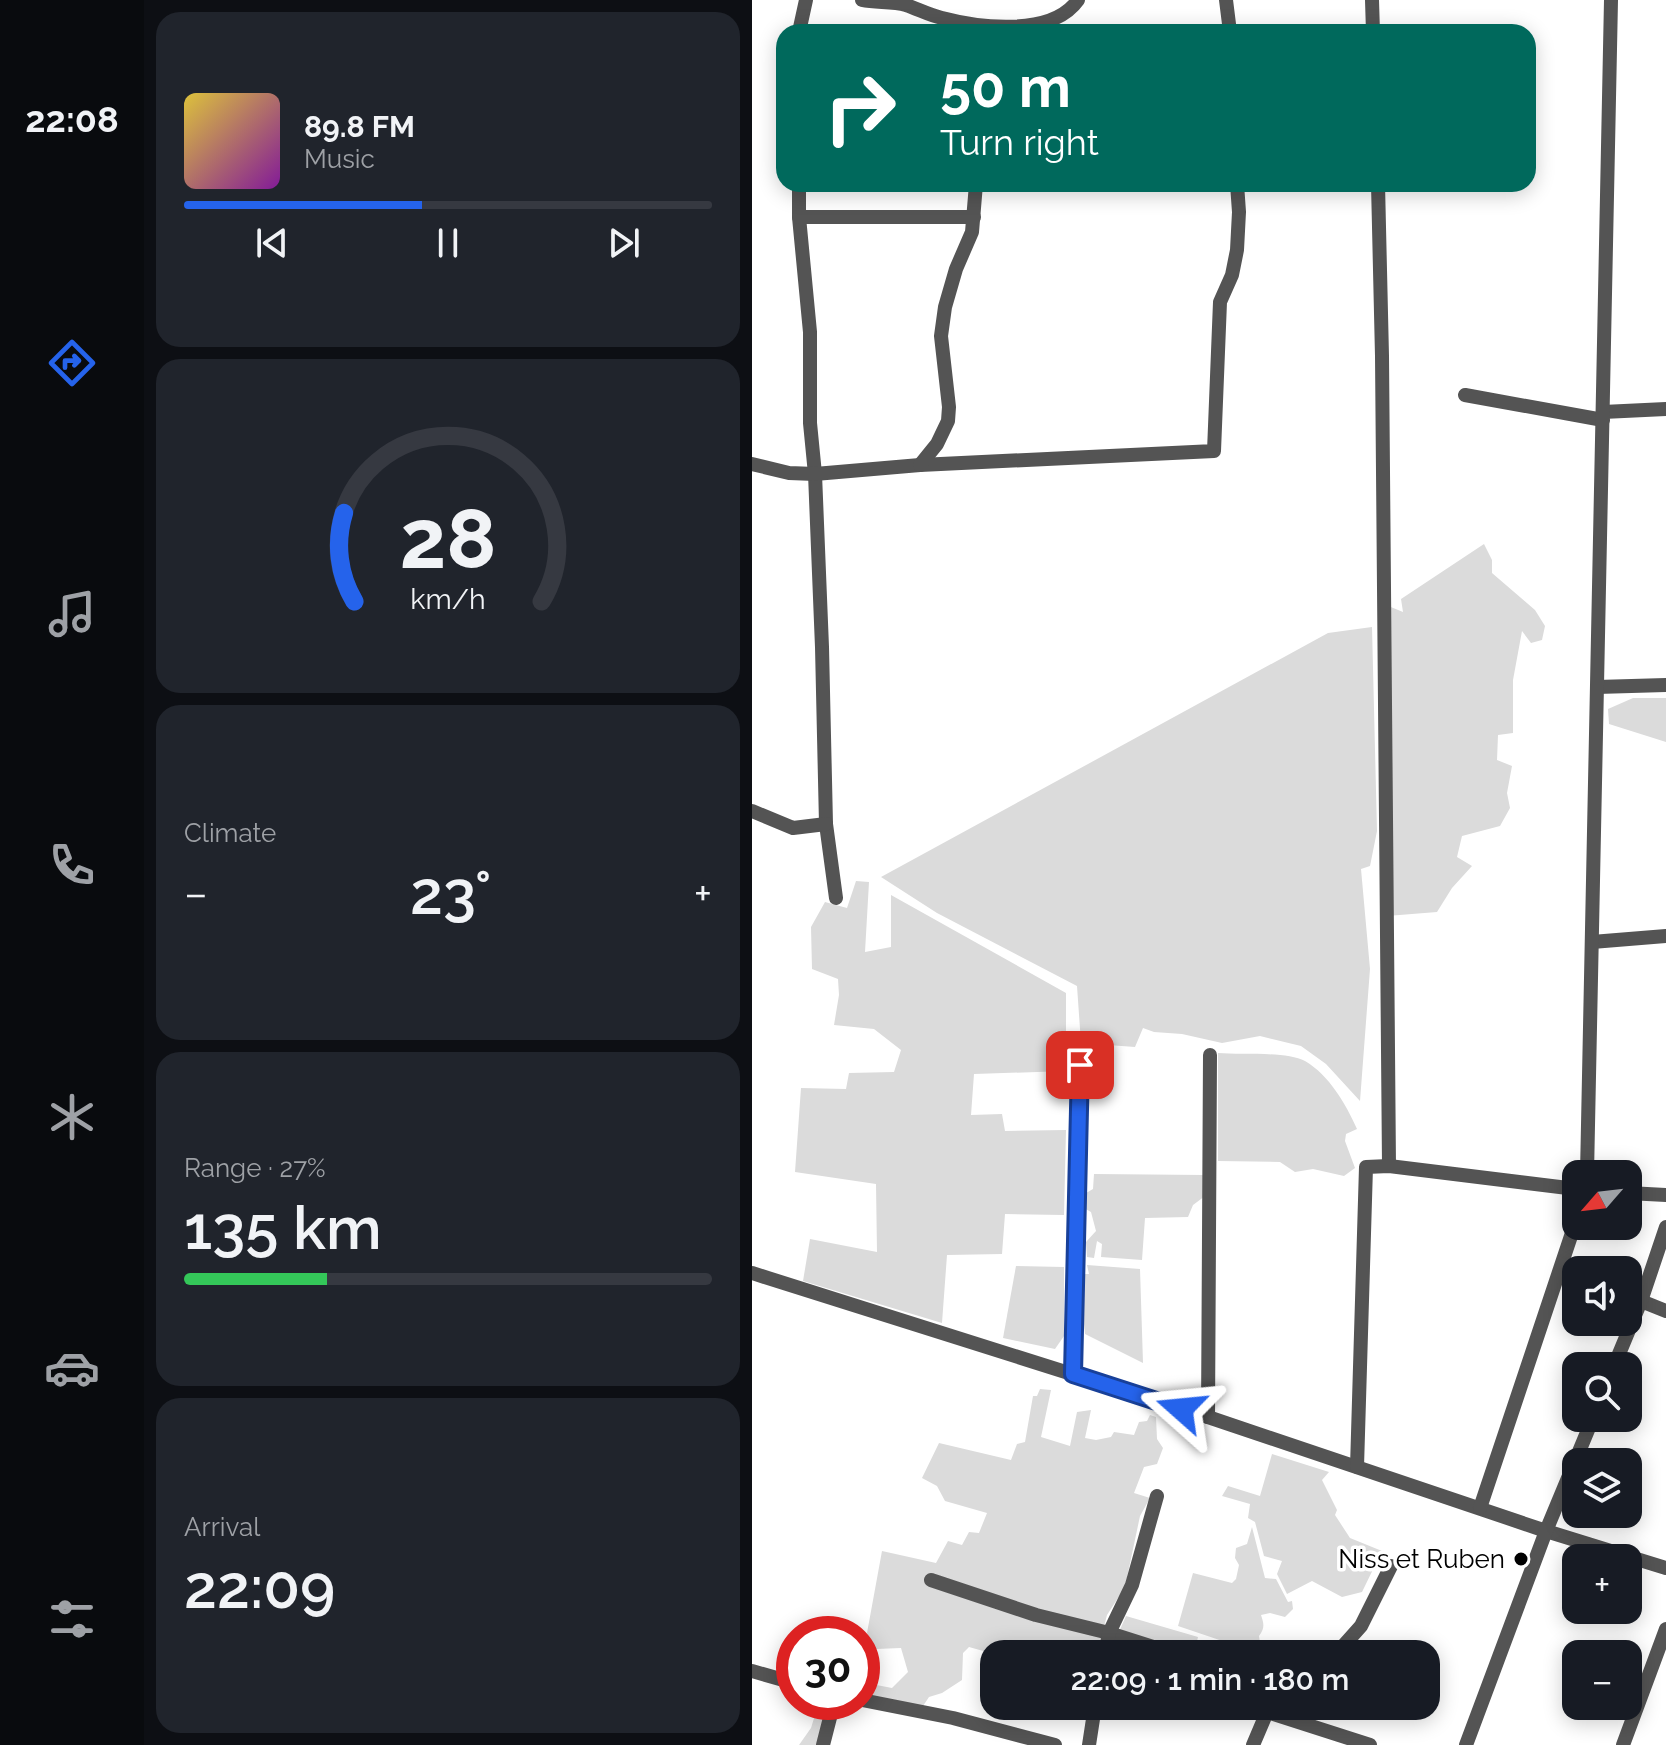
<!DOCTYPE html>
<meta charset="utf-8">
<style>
body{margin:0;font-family:Raleway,sans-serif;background:#20242c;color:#f1f3f6;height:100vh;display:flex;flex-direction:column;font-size:30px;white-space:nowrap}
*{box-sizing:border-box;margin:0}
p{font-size:26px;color:#9ea1a6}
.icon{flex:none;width:44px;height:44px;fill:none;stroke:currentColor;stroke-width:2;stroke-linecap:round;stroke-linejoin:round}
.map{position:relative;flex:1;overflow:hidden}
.sheet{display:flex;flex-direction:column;gap:12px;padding:12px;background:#0d0f14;width:608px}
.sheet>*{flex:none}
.guide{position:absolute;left:24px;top:24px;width:760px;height:168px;border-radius:24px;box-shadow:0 4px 20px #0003;background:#00695c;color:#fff;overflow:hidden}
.needle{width:52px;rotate:242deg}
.controls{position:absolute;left:810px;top:1160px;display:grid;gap:16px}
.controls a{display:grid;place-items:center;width:80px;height:80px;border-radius:16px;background:#171b24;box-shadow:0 4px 20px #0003;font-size:40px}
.speed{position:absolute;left:24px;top:1616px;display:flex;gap:16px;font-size:40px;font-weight:700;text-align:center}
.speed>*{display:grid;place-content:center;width:104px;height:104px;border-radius:50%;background:#171b24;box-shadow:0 4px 20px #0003;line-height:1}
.speed .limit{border:12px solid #d22;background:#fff;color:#111}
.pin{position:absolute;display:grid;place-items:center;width:68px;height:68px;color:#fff;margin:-34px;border-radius:16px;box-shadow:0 4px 12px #0006}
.me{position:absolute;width:88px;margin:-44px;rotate:288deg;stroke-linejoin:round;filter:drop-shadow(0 0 6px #0008)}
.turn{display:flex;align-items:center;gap:28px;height:168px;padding:0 32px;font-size:36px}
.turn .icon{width:104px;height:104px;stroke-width:2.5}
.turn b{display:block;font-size:56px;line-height:68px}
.big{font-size:60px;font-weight:600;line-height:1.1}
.sheet .widget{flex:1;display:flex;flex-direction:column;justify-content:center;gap:12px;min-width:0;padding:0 28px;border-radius:24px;background:#20242c}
.sheet .dial{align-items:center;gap:0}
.dial svg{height:208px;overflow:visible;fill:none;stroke:#363941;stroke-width:7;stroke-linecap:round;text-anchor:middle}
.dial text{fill:#f1f3f6;stroke:none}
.song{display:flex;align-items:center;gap:24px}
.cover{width:96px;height:96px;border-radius:12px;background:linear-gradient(135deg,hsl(50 70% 55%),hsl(290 70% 35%))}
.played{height:8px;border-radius:4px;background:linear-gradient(90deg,#2563eb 45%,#363941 45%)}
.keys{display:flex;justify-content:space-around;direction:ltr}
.heat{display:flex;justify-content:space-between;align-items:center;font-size:44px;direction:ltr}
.charge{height:12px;border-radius:6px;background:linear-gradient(90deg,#34c759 27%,#363941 0)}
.trip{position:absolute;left:228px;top:1640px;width:460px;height:80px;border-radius:24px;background:#171b24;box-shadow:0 4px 20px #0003;font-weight:600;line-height:80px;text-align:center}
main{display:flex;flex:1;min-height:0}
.tabs{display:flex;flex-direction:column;width:144px;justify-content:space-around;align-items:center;background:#090b0e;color:#9ea1a6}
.tabs .icon{width:56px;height:56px}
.tabs .current{color:#2563eb}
.tabs b{font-size:36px;color:#f1f3f6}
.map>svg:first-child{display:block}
</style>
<main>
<nav class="tabs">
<b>22:08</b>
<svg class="icon current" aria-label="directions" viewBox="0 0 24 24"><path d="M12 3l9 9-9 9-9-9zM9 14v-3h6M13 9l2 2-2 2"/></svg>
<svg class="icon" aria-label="music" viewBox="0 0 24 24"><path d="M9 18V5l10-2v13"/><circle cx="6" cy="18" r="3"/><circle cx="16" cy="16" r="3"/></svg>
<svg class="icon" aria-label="phone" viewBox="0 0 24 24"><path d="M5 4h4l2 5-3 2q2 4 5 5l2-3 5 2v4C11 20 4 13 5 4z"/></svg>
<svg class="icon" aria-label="climate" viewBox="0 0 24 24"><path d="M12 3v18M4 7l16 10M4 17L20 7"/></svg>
<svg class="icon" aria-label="car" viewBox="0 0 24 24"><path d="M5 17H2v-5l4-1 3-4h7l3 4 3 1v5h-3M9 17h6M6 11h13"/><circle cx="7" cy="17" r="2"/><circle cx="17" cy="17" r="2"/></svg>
<svg class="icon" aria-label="filters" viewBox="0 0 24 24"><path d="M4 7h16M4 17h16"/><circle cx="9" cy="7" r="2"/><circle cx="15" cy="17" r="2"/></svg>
</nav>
<section class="sheet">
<div class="widget">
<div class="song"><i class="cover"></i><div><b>89.8 FM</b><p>Music</p></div></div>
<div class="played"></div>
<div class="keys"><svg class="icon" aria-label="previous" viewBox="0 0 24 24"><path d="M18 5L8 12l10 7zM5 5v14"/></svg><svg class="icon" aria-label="pause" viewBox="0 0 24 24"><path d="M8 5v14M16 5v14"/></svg><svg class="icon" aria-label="next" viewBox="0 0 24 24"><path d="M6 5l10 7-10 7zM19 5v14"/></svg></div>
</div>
<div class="widget dial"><svg viewBox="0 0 100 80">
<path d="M14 69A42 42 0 1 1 86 69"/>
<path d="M14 69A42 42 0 0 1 10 35" stroke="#2563eb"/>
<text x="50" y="56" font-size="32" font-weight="700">28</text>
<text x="50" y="72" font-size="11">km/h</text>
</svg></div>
<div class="widget"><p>Climate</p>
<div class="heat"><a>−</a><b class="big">23°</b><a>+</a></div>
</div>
<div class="widget"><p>Range · 27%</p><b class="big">135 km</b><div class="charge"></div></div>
<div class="widget"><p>Arrival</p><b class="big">22:09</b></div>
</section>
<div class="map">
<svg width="914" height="1745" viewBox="0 0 914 1745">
<rect width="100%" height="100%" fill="#fff"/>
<g fill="#dbdbdb">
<path d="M 732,544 L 740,560 L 740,573 L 783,610 L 793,626 L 790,640 L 779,643 L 770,631 L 761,680 L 761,733 L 746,735 L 745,760 L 760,766 L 755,793 L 758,808 L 748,826 L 710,836 L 705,857 L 720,866 L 700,888 L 685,912 L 635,916 L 629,603 L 651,612 L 649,599 Z"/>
<path d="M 620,627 L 625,831 L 618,866 L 609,869 L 618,969 L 608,1101 L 574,1064 L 549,1046 L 508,1036 L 470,1043 L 430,1034 L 402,1032 L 391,1028 L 383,1047 L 329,1043 L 325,986 L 185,913 L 129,877 L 576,633 Z"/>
<path d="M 881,698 L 914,698 L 914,742 L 857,724 L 856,709 Z"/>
<path d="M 104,881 L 117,882 L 113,952 L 139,947 L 139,895 L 314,993 L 314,1071 L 222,1074 L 219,1115 L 250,1114 L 253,1131 L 314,1130 L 312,1215 L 253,1214 L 250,1254 L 195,1255 L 190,1323 L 51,1281 L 58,1239 L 125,1252 L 124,1184 L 43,1172 L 49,1088 L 94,1089 L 97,1073 L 142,1072 L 149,1050 L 122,1029 L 82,1025 L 87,995 L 86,979 L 60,969 L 59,927 L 73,902 L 95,908 Z"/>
<path d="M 466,1053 C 488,1055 534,1051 553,1061 C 577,1075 594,1104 605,1129 L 594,1134 L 593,1141 L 603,1168 L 592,1176 L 561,1169 L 543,1172 L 528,1162 L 466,1161 Z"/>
<path d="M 342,1174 L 452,1175 L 453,1196 L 441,1205 L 436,1217 L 393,1218 L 390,1260 L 349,1257 L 350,1244 L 345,1241 L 342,1258 L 335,1257 L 334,1242 L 344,1231 L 339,1212 L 330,1207 L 329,1196 L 341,1189 Z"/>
<path d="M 335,1265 L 388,1269 L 391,1363 L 333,1334 L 327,1274 L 337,1274 Z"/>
<path d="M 264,1266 L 312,1267 L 312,1336 L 303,1349 L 251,1338 Z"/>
<path d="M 288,1389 L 299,1390 L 289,1437 L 318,1446 L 325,1412 L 339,1410 L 333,1438 L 344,1440 L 359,1437 L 362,1432 L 382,1435 L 387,1422 L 395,1421 L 398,1415 L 404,1417 L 405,1439 L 411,1448 L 405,1464 L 392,1467 L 382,1493 L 398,1498 L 388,1516 L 373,1587 L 355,1615 L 345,1654 L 242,1654 L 217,1647 L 211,1653 L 210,1680 L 190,1693 L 177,1697 L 171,1706 L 110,1694 L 110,1685 L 114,1683 L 140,1688 L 156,1672 L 149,1648 L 124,1649 L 115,1633 L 130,1551 L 184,1563 L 196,1541 L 210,1545 L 217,1532 L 227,1533 L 235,1513 L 193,1501 L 185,1486 L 170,1478 L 187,1443 L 259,1460 L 265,1444 L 273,1442 L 281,1396 L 285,1396 Z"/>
<path d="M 520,1454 L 577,1472 L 570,1480 L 585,1510 L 583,1515 L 598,1538 L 630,1551 L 610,1592 L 590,1597 L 560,1581 L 535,1594 L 525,1574 L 530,1561 L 512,1556 L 503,1522 L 496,1518 L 498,1504 L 470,1496 L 476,1486 L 508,1496 Z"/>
<path d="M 500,1527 L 513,1578 L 524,1579 L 536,1602 L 540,1601 L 541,1609 L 533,1617 L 518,1613 L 509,1615 C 512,1624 513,1628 507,1636 L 508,1643 L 503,1652 L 426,1626 L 441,1573 L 480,1583 L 484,1579 L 487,1565 L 483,1558 L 484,1548 L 495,1544 Z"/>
<path d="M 374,1616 L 446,1637 L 442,1654 L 398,1651 L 398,1654 L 357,1654 Z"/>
<path d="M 242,1673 L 242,1706 L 333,1706 L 331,1714 L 310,1714 L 282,1709 L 232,1710 Z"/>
<path d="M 67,1702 L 76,1702 L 65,1745 L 47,1745 L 59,1728 Z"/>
</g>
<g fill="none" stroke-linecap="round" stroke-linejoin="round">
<g stroke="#545454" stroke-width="14">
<path d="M 110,0 C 124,3 140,1 154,5 C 166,9 177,15 190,18 C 228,28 300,37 326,0"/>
<path d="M 474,0 L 478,32"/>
<path d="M 620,0 L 621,32"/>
<path d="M 47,32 L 54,0"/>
<path d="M 47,184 L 47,217 L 58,332 L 58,423 L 63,474 L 70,647 L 74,824 L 84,898"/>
<path d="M 626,184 L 630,356 L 637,1166"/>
<path d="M 47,217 L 222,217"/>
<path d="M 713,395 L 851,420"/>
<path d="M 851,412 L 914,409"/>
<path d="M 0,464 L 37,473 L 63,474 L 168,465 L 462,451 L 468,302 L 480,275 L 485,250 L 487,212 L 485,184"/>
<path d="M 168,465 L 185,444 L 196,421 L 197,407 L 189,336 L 193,307 L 204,269 L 220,232 L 224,184"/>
<path d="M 845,687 L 914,685"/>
<path d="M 0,811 L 41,828 L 74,824"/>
<path d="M 840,942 L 914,936"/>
<path d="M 835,1174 L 859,0"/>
<path d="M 876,1193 L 914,1195"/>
<path d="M 0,1273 L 456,1417 L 794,1531 L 914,1568"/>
<path d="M 889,1301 L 914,1311"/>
<path d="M 862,1366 L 889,1301 L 914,1227"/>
<path d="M 321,1374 L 328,1065"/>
<path d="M 456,1417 L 458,1055"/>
<path d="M 605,1467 L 614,1167 L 637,1166 L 824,1189"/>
<path d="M 728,1508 L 824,1221"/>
<path d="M 179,1580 L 284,1615 L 357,1633 L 423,1654"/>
<path d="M 353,1654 L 357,1633 L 380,1585 L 405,1496"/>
<path d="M 584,1654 L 609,1626 L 639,1566"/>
<path d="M 0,1671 L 42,1683"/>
<path d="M 110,1700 L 201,1718 L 303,1745"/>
<path d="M 515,1712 L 618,1745"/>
<path d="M 71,1745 L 82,1702"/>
<path d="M 337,1745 L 343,1706"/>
<path d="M 501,1745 L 515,1712 L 520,1706"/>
<path d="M 714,1745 L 794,1531 L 841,1418"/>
<path d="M 871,1745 L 914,1629"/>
</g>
</g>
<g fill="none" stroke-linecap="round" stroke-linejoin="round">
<g stroke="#184099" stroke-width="20">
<path id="route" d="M 328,1065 L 321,1374 L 429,1409"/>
</g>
<use href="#route" stroke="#2563eb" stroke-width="14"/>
</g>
<circle fill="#000" stroke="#fff" stroke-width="3" cx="769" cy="1559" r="8"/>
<g text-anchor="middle" stroke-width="7" stroke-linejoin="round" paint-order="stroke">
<g font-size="26" fill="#000" stroke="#fff" text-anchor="end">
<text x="753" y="1568">Niss et Ruben</text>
</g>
</g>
</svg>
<div class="controls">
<a><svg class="needle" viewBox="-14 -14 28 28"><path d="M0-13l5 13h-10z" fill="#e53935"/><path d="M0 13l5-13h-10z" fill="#9ea1a6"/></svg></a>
<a><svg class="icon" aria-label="sound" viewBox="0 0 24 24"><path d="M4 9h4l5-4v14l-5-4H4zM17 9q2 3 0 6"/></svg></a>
<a><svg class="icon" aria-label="search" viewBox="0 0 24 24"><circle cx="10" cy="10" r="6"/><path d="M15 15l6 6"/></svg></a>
<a><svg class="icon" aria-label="layers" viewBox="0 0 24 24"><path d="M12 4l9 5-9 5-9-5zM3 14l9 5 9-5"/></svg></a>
<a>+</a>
<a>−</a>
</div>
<div class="speed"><div class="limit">30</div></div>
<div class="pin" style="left:328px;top:1065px;background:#d93025"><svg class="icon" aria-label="arrive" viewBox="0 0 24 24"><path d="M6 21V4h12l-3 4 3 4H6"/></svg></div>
<svg class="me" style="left:429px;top:1409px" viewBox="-20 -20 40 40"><path d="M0-17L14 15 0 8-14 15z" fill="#2563eb" stroke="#fff" stroke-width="4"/></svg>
<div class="trip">22:09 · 1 min · 180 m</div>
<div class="guide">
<div class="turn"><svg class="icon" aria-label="right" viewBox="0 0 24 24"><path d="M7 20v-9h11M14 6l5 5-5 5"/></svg><div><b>50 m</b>Turn right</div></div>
</div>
</div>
</main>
